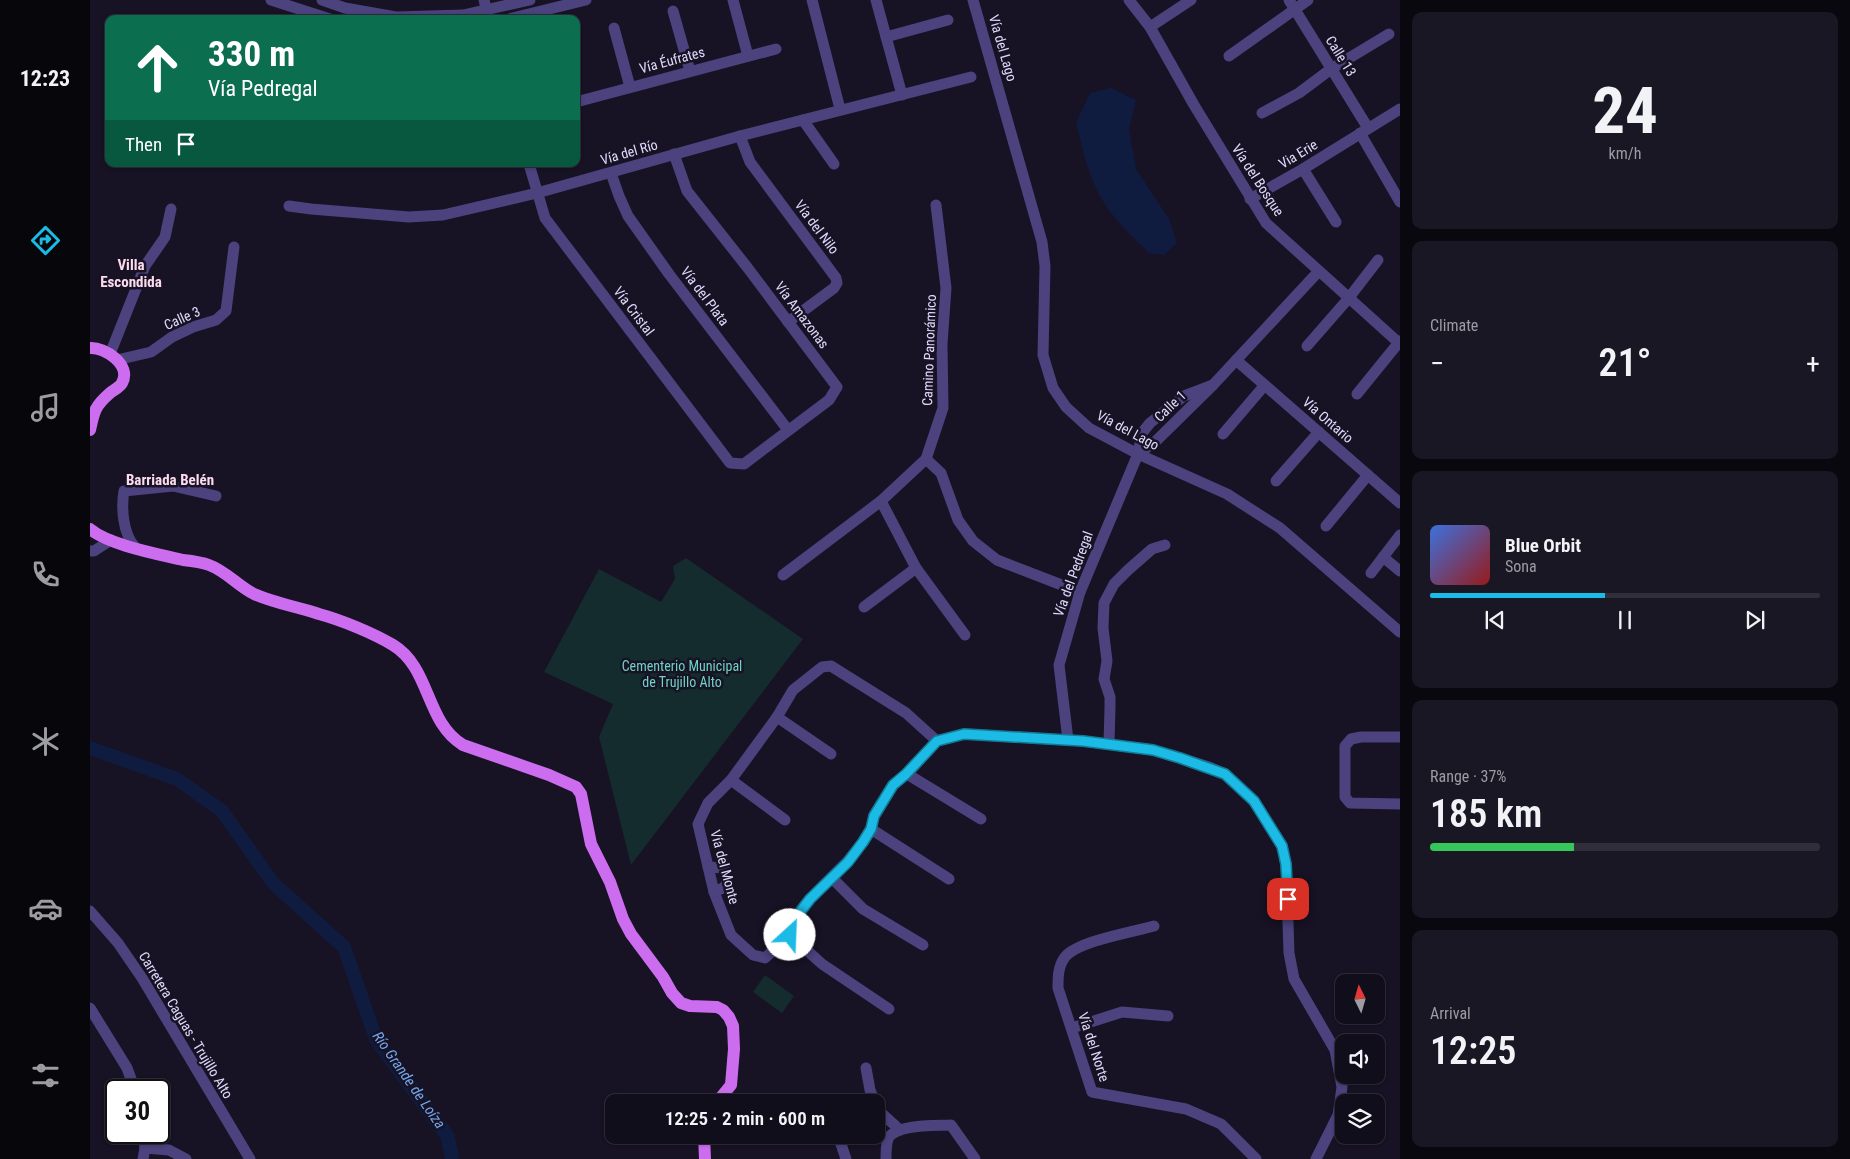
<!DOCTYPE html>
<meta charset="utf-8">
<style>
body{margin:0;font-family:"Roboto Condensed",sans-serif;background:#1a1724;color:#f1f3f6;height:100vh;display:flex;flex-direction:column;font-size:19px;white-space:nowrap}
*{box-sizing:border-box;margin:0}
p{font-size:16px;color:#9c9ca3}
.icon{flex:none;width:28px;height:28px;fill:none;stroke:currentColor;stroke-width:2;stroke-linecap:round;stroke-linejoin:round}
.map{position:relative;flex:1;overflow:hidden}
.side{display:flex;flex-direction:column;gap:12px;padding:12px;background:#09080f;width:450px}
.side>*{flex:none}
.banner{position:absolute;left:15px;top:15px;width:475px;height:152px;border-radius:10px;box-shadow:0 1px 4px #0004,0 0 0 1px #302e3a;background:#0b6e4f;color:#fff;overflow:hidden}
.needle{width:32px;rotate:355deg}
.tools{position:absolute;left:1245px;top:974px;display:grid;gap:10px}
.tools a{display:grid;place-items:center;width:50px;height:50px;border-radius:10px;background:#110e1b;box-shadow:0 1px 4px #0004,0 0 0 1px #302e3a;font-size:25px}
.speed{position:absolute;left:15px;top:1079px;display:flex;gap:10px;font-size:25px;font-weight:700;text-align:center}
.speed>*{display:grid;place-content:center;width:65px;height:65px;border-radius:50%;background:#110e1b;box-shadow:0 1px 4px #0004,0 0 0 1px #302e3a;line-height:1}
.speed .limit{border:2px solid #111;border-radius:8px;background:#fff;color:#111}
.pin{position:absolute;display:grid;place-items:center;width:42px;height:42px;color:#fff;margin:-21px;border-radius:10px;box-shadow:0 2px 8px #0006}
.me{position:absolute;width:55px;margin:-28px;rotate:25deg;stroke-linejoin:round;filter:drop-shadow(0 0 4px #0008)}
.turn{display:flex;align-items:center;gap:18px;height:105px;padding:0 20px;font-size:22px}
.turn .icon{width:65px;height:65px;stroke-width:2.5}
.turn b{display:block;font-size:35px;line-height:42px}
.then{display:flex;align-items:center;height:48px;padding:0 20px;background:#0003;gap:10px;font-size:19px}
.big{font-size:38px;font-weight:600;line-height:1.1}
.side .tile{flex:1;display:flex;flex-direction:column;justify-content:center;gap:8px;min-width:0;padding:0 18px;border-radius:10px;background:#1a1724}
.side .dial{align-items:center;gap:0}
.dial b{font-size:65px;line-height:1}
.song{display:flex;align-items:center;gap:15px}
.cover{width:60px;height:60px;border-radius:8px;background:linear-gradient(135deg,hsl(220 70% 55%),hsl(0 70% 35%))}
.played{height:5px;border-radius:2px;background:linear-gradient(90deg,#1bbbe5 45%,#302e3a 45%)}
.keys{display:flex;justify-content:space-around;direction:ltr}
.heat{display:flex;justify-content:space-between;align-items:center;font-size:28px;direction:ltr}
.charge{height:8px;border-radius:4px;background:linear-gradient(90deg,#34c759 37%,#302e3a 0)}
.trip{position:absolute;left:515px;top:1094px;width:280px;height:50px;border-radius:10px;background:#110e1b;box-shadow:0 1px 4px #0004,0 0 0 1px #302e3a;font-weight:600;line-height:50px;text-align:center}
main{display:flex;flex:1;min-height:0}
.dock{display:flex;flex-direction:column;width:90px;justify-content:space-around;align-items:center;background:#07060b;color:#9c9ca3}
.dock .icon{width:35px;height:35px}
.dock .on{color:#1bbbe5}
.dock b{font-size:22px;color:#f1f3f6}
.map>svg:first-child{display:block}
</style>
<main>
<nav class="dock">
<b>12:23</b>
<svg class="icon on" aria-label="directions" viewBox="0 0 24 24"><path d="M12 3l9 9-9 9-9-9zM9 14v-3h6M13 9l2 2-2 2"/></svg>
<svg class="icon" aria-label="music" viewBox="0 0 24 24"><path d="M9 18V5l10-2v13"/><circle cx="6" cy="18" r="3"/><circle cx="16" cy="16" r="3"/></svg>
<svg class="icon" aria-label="phone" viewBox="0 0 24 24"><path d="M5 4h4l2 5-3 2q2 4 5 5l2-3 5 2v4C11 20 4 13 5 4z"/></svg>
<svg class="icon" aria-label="climate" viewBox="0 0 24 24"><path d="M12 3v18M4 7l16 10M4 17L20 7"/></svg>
<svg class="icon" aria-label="car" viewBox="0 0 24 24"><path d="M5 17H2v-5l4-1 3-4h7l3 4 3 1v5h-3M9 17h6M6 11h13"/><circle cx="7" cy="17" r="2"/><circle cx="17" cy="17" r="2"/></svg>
<svg class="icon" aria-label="filters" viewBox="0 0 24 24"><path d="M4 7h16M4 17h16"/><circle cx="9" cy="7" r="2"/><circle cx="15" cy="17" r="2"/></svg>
</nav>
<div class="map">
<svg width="1310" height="1159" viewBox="0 0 1310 1159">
<rect width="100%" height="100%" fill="#171224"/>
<g fill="#152c2e">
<path d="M 596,558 L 713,639 L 541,865 L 509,737 L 523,704 L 454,672 L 509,569 L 571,602 L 585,579 L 583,566 Z"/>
<path d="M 675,975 L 704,996 L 692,1013 L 663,992 Z"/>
</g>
<path fill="#101c3f" d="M 1021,88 L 1046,100 L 1039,129 L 1046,169 L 1079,219 L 1087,243 L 1074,255 L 1059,253 C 1041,235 1021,217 1009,194 C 997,172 992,146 986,123 L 1000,93 Z"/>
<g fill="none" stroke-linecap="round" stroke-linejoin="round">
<path stroke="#101c3f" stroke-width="14" d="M 0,748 L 87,779 L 132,811 L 183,883 L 254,947 L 286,1039 L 358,1137 L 362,1159"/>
<g stroke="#4b427e" stroke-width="11">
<path d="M 181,0 L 240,19"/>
<path d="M 232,0 L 255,8 L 306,17 L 373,15 L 440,0"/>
<path d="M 394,0 L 399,19"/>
<path d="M 643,0 L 658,56"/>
<path d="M 722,0 L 750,109"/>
<path d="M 786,0 L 812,95"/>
<path d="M 883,0 L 952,242 L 955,266 L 953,355 L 963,388 L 976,407 L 999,428 L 1048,454 L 1137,494 L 1190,528 L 1310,632"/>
<path d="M 1039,0 L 1060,27 L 1104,105 L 1176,223 L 1310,344"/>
<path d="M 1199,0 L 1278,128"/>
<path d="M 583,11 L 600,71"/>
<path d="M 419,19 L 496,0"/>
<path d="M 1060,27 L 1101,0"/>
<path d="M 524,28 L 540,87"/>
<path d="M 796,37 L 858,20"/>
<path d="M 1139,56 L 1218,0"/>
<path d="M 486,102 L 686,49"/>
<path d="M 1172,113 L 1209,93 L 1241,69 L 1299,34"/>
<path d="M 713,120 L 744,164"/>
<path d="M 1270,133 L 1310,202"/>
<path d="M 650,136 L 660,162 L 746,278 L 747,283 L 744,288 L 698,322"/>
<path d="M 439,164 L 455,218 L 640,463 L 654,464 L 739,400 L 747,387 L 657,267 L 597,191 L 584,154"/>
<path d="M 1213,169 L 1246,222"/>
<path d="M 521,173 L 529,196 L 538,216 L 579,274 L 698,430"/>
<path d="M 1160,199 L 1213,169 L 1310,109"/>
<path d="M 199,206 L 221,209 L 319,217 L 353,215 L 447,193 L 650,136 L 881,77"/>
<path d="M 1217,346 L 1258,299 L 1288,260"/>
<path d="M 20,354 L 55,266 L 75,237 L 81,209"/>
<path d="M 27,360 L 61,352 L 82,337 L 103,327 L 126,320 L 136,311 L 144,247"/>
<path d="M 1146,360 L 1310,503"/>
<path d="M 1267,394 L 1310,341"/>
<path d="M 1133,434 L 1174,386"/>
<path d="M 1048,454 L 1066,441 L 1123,385 L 1228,272"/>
<path d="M 836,459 L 851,473 L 868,520 L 883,541 L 907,560 L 990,592"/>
<path d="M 1186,481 L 1229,432"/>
<path d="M 791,501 L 826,568 L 875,635"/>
<path d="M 1236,526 L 1278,475"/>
<path d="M 45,547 C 33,534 31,508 34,491 L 83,486 L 126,496"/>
<path d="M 0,551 L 4,551 L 21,540"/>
<path d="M 1293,557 L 1310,571"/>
<path d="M 1281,573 L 1310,535"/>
<path d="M 693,575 L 791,501 L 836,459 L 853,408 L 852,344 L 856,288 L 846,205"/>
<path d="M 774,607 L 826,568"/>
<path d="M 687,717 L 741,754"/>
<path d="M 1310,737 L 1271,737 L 1261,739 L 1255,746 L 1255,797 L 1260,803 L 1310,804"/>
<path d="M 978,740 L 969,665 L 990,592 L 1048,454 L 1052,433 L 1060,423 L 1094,396 L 1123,385"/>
<path d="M 847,741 L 816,713 L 741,666 L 732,667 L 703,690 L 687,717 L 641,780 L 618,803 L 608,824 L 624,892 L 641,935 L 663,955 L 675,958 L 700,935 L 710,912 L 720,899 L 757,862 L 773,842 L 781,829 L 784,816 L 803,785 L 817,774 L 847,741 L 874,734 L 993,741 L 1063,750 L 1119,767 L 1135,774 L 1164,801 L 1192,846 L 1196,864 L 1199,953 L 1204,979 L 1245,1050 L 1252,1087 L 1248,1115 L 1226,1159"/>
<path d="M 1019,744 L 1020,707 L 1020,697 L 1014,679 L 1017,661 L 1013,628 L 1014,603 L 1024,584 L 1038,570 L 1062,549 L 1075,545"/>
<path d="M 817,774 L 891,819"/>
<path d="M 641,780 L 695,820"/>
<path d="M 781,829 L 859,879"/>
<path d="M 618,867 L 634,868 L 638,879 L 635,887 L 624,892"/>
<path d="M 742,878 L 773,909 L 833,945"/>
<path d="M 0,911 L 28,943 L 52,978 L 160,1159"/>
<path d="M 1064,926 C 1043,932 988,941 975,957 C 968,966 968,977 968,988 L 1002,1092 L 1096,1109 L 1131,1124 L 1166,1159"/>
<path d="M 700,935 L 732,964 L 799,1009"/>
<path d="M 0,1008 L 37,1068 L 45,1090"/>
<path d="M 982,1028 L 1032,1012 L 1078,1016"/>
<path d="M 776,1068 L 780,1090 L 785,1102"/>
<path d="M 786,1106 L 788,1110 L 810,1130"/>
<path d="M 53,1132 L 55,1148 L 53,1159"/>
<path d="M 748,1135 L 756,1159"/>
<path d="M 55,1148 L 79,1150 L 96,1159"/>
<path d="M 796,1159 C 796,1153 796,1145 798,1139 C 805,1124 845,1126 861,1125 L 885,1159"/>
</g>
<g stroke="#cc6def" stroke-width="12">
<path d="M 0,348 C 15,347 42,365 32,383 C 30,387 24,390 20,393 C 5,406 4,411 0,430"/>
<path d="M 0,529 C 19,545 68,554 93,560 C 102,561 111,562 119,565 C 136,571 148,586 164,594 C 184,603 208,607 229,614 C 251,620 283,633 303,645 C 341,668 335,722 373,745 L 459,775 L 486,787 L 491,794 L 501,844 L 520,882 L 533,919 L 541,934 L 573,977 L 582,993 L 591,1003 L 600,1006 L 627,1007 L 633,1010 L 639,1017 L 643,1026 L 644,1049 L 641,1085 L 627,1102"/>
<path d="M 614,1135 L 615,1159"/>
</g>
</g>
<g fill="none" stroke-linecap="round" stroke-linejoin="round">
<g stroke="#127a95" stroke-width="12">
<path id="route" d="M 700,935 L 710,912 L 720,899 L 758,862 L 773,842 L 781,829 L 784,816 L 803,785 L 816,774 L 847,741 L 874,734 L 993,741 L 1063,750 L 1090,758 L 1135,774 L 1164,801 L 1192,846 L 1196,864 L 1198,899"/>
</g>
<use href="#route" stroke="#1bbbe5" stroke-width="9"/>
</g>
<g text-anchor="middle" stroke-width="5" stroke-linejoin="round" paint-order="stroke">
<g font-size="14" fill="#e1d9fb" stroke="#171224">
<text transform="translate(913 48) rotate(74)" y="5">Vía del Lago</text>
<text transform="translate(1251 56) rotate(58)" y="5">Calle 13</text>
<text transform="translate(582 60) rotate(-15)" y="5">Vía Éufrates</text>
<text transform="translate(539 152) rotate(-16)" y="5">Vía del Río</text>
<text transform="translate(1208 154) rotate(-31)" y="5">Via Erie</text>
<text transform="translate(1168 180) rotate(57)" y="5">Vía del Bosque</text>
<text transform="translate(727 227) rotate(53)" y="5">Vía del Nilo</text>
<text transform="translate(615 296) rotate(53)" y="5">Vía del Plata</text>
<text transform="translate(544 311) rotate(53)" y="5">Vía Cristal</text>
<text transform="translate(712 315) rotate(53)" y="5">Vía Amazonas</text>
<text transform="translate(92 318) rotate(-24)" y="5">Calle 3</text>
<text transform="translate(839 350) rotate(-88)" y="5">Camino Panorámico</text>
<text transform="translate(1080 406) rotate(-44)" y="5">Calle 1</text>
<text transform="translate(1238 420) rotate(41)" y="5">Vía Ontario</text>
<text transform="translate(1038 430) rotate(28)" y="5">Vía del Lago</text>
<text transform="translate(983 574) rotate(-70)" y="5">Vía del Pedregal</text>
<text transform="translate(635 867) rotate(75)" y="5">Vía del Monte</text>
<text transform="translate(96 1025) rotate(59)" y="5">Carretera Caguas - Trujillo Alto</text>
<text transform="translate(1004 1047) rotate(72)" y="5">Vía del Norte</text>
</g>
<g font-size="14" fill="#6dd3c5" stroke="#171224">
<text x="592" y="671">Cementerio Municipal<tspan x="592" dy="16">de Trujillo Alto</tspan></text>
</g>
<g font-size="15" font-weight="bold" fill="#fbdbec" stroke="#171224">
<text x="41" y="270">Villa<tspan x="41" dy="17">Escondida</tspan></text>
<text x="80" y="485">Barriada Belén</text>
</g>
<g font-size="15" font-style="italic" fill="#73a8ef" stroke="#171224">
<text transform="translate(319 1080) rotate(55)" y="5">Río Grande de Loíza</text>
</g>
</g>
</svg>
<div class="tools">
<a><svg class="needle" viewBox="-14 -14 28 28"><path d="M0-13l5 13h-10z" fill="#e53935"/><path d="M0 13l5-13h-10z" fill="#9c9ca3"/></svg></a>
<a><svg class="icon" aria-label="sound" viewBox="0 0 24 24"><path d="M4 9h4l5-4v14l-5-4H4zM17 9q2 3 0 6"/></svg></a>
<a><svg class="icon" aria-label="layers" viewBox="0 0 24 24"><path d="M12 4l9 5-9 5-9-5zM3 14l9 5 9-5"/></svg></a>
</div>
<div class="speed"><div class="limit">30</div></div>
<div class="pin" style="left:1198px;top:899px;background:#d93025"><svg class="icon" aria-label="arrive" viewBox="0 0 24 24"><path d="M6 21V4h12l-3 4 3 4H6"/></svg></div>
<svg class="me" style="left:700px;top:935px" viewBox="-20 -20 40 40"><circle r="19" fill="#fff"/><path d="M0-13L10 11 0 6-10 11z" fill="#1bbbe5"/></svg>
<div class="trip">12:25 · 2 min · 600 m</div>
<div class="banner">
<div class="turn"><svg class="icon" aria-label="ahead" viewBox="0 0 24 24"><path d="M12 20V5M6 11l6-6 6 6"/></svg><div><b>330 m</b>Vía Pedregal</div></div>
<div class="then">Then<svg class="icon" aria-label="arrive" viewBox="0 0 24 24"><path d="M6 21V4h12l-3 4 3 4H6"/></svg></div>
</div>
</div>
<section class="side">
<div class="tile dial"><b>24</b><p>km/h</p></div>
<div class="tile"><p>Climate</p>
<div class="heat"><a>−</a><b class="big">21°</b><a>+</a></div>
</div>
<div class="tile">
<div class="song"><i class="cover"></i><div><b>Blue Orbit</b><p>Sona</p></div></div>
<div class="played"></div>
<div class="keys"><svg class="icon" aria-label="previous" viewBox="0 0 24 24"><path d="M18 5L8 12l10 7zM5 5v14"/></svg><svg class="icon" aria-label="pause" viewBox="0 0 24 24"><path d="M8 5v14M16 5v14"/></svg><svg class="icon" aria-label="next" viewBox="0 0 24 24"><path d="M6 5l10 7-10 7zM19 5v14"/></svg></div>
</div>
<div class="tile"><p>Range · 37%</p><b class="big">185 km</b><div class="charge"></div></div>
<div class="tile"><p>Arrival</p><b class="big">12:25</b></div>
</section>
</main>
